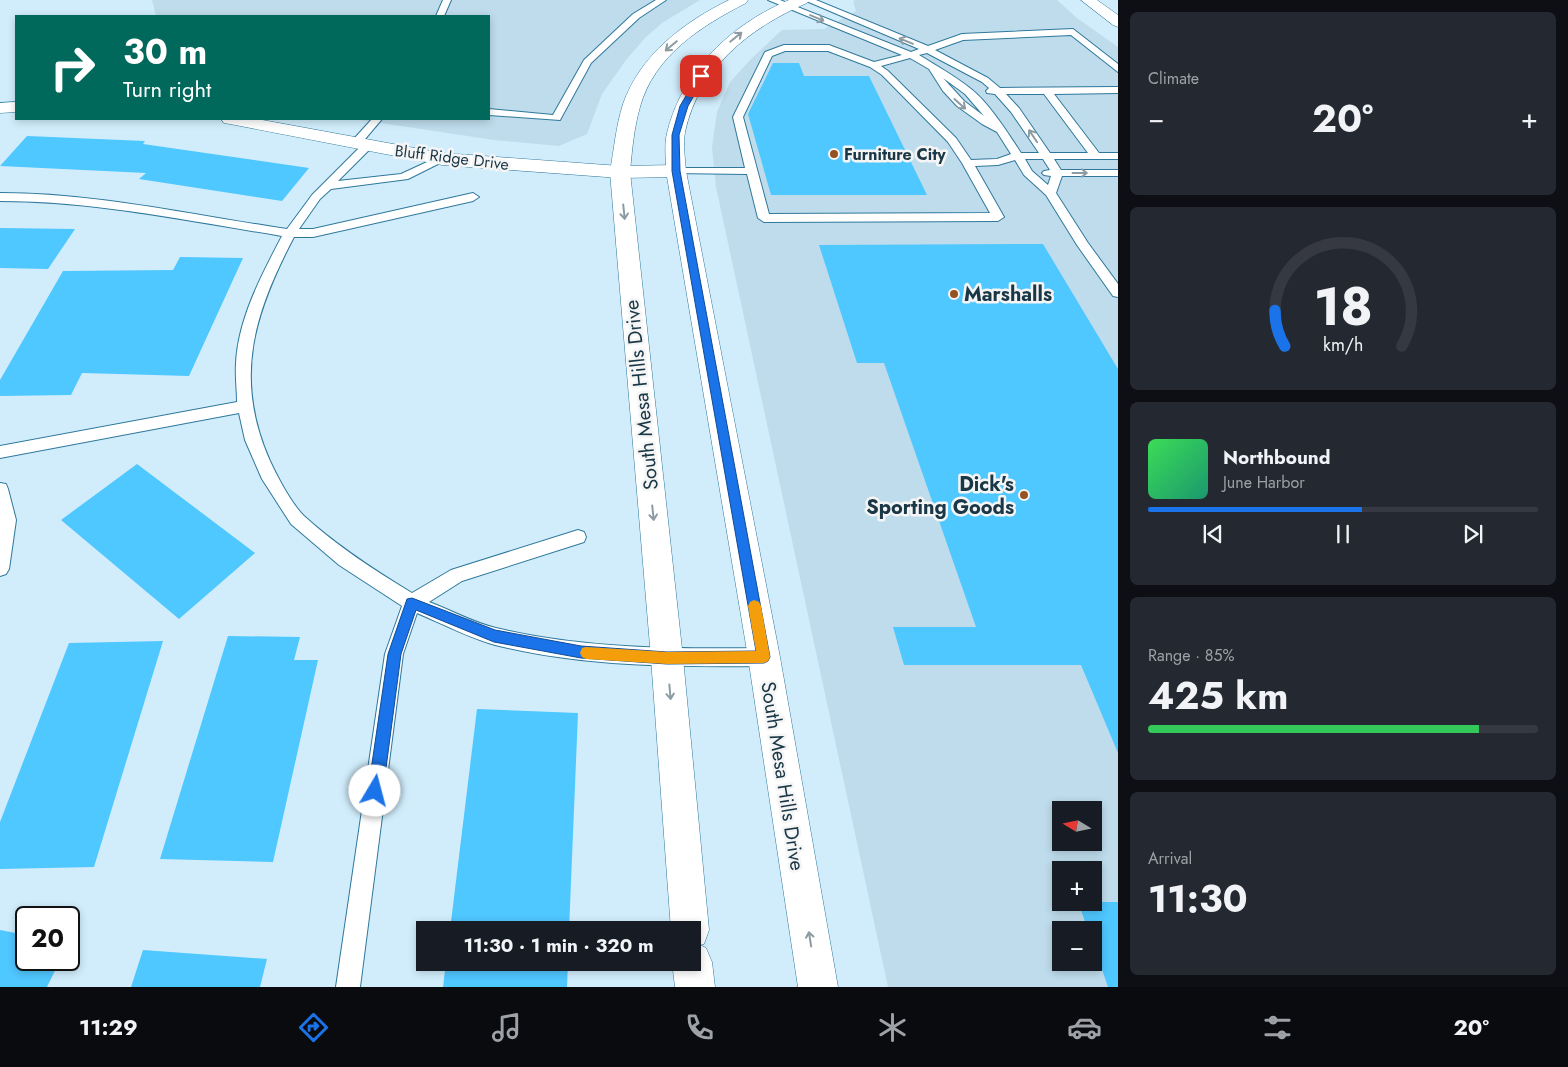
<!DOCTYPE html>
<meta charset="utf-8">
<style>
body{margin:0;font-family:Jost,sans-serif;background:#242831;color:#f1f3f6;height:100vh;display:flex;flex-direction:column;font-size:19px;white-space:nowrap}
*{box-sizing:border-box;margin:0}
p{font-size:16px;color:#9ea1a6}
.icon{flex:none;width:28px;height:28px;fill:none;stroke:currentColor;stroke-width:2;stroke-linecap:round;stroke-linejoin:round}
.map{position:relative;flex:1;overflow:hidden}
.details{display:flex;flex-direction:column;gap:12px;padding:12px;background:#0d0f14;width:450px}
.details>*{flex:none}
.top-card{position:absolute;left:15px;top:15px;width:475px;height:105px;border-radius:0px;box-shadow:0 2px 8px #0003;background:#00695c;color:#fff;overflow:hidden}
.needle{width:32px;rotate:280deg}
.buttons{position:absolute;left:1052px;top:801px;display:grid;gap:10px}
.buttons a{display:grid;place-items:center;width:50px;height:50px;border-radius:0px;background:#171b24;box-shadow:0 2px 8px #0003;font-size:25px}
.speed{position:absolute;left:15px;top:906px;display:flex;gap:10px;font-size:25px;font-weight:700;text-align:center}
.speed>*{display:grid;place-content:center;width:65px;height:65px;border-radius:50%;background:#171b24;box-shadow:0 2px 8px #0003;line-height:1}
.speed .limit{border:2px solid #111;border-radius:8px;background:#fff;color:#111}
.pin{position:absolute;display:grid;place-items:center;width:42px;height:42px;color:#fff;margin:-21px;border-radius:10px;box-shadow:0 2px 8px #0006}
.me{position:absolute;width:55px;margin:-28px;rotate:8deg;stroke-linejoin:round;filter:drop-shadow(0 0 4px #0008)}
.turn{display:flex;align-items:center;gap:18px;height:105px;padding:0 25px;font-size:22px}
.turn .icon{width:65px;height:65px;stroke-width:2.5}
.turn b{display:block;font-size:35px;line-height:42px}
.big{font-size:38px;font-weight:700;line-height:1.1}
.details .tile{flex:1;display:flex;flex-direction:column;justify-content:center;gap:8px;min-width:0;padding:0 18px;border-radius:8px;background:#242831}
.details .dial{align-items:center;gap:0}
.dial svg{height:130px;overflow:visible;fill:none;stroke:#363941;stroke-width:7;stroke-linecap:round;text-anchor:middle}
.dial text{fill:#f1f3f6;stroke:none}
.song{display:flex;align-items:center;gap:15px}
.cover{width:60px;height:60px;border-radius:8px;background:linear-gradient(135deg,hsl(130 70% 55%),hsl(160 70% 35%))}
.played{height:5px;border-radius:2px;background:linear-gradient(90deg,#1a73e8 55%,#363941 55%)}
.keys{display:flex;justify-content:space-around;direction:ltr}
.heat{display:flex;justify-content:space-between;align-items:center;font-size:28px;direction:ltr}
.charge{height:8px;border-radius:4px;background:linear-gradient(90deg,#34c759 85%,#363941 0)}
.trip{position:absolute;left:416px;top:921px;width:285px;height:50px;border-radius:0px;background:#171b24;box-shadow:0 2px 8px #0003;font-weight:700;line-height:50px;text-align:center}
.dock{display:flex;height:80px;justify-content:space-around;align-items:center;background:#090b0e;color:#9ea1a6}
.dock .icon{width:35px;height:35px}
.dock .active{color:#1a73e8}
.dock b{font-size:22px;color:#f1f3f6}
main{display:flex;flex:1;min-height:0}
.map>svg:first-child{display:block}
</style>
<main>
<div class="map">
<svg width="1118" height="987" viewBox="0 0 1118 987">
<rect width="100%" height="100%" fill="#d1edfc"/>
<g fill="#bedcec" fill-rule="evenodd">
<path d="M 152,0 L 700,0 L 662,23 L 645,38 L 626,60 L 602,94 L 587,134 L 559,146 L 494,140 L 354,119 L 489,119 L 489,16 L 156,16 Z"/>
<path d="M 856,0 L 1057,0 L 1077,18 L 1118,47 L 1118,987 L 888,987 L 716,187 L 712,147 L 717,112 L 730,82 L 751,59 L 782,30 L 824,29 L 856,11 L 853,1 ZM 1061,810 L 1094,810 L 1094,842 L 1061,842 ZM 1061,870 L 1094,870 L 1094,902 L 1061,902 ZM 1061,930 L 1094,930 L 1094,962 L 1061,962 Z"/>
</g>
<g fill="#4fc7ff">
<path d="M 773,63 L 799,63 L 804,76 L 869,76 L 927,195 L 771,195 L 748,114 Z"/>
<path d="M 27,136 L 145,141 L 143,144 L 309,168 L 282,201 L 139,179 L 146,173 L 0,166 Z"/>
<path d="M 0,228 L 75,229 L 48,269 L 0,268 Z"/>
<path d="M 1043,244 L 1118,369 L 1118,753 L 1081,665 L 904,665 L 893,627 L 976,627 L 884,363 L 857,363 L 819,245 Z"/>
<path d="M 180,257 L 243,258 L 189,376 L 82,373 L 71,395 L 0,396 L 0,380 L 63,271 L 173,270 Z"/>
<path d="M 137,464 L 255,553 L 179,619 L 61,520 Z"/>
<path d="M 228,636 L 300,637 L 294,660 L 318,660 L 273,862 L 160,859 Z"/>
<path d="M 163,641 L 94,867 L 0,869 L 0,822 L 69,643 Z"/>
<path d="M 477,709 L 578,713 L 569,930 L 450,930 Z"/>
<path d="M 1078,902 L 1118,902 L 1118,987 L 1108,987 L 1094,946 L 1094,930 L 1088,930 Z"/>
<path d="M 0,930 L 26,935 L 26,960 L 60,960 L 47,987 L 0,987 Z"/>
<path d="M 143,950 L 267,959 L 260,987 L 131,987 Z"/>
<path d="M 446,962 L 568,962 L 567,987 L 443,987 Z"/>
</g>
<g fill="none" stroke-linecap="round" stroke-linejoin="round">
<g stroke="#2f789b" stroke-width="2">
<g id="service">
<path d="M 443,0 L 451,0 L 444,16 L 436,16 Z"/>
<path d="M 656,0 L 666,0 L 639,18 L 591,63 L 560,120 L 489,115 L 489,109 L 553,115 L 584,60 L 633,14 Z"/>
<path d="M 768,0 L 780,0 L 911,52 L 919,49 L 804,0 L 816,0 L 928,46 L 962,34 L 1073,29 L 1118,64 L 1118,72 L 1071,35 L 963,40 L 935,50 L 988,78 L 1000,88 L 1118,87 L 1118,93 L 1054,94 L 1099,153 L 1118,153 L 1118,159 L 1054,159 L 1061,170 L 1118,170 L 1118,176 L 1062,176 L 1056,193 L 1088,243 L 1118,284 L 1118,297 L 1113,296 L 1077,245 L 1046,195 L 1024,175 L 1015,160 L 998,165 L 975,166 L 1004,217 L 998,221 L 764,222 L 758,218 L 747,174 L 672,173 L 670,171 L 672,169 L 676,168 L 745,168 L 733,117 L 765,52 L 784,45 L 829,45 L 874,62 L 902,55 ZM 785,51 L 828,51 L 870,67 L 882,75 L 948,142 L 962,163 L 990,213 L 769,214 L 743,117 L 772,56 ZM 927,53 L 982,82 L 989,88 L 986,91 L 987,93 L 995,94 L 1011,112 L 1039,153 L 1021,153 C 1008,133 989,103 971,89 C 955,76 937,66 919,55 ZM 910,58 L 929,69 L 943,91 L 957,106 L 982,124 L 997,132 L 1011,154 L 997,159 L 971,160 L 956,138 L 888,71 L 881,66 ZM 943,78 L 965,94 L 984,116 L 964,101 ZM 1006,94 L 1044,94 L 1088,153 L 1050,153 L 1019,108 ZM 1025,159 L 1043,159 L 1050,170 L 1044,171 L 1042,173 L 1044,175 L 1051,176 L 1048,185 L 1032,171 Z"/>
<path d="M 372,119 L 382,119 L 360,145 L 352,145 L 351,143 L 352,141 Z"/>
<path d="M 367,143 L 371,144 L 372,146 L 371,148 L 338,181 L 401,174 L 438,157 L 446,157 L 448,159 L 408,179 L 331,189 L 320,199 L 299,229 L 313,229 L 473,193 L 479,197 L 473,201 L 313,237 L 294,237 C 254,313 233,378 270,461 C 278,478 291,503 304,516 C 337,546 374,570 412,593 L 451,570 L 578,530 L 584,532 L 586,537 L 584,542 L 462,581 L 429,602 C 451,610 474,623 496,628 C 584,649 674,649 764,648 L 771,651 L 773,657 L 771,663 L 764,666 C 674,667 583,667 495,645 C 469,638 443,624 417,613 L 403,654 L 360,987 L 336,987 L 385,654 L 402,606 L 339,565 L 291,524 L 262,479 L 245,440 L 239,413 L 0,458 L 0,446 L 237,402 C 237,389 235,376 236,363 C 238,319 262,274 282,236 C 189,221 94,201 0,201 L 0,193 C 96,193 192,215 287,229 L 312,195 L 363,144 Z"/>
<path d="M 0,483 L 6,484 L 8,489 L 16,520 L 9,569 L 6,574 L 0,576 Z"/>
</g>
</g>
<g stroke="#2f789b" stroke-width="1">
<g id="minor">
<path d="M 16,102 L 16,112 L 0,113 L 0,103 Z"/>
<path d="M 221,119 L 257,119 L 442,153 L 620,166 L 676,165 L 683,167 L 686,171 L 683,175 L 676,177 L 620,178 L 442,165 L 230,124 L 224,123 Z"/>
</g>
</g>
<g stroke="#2f789b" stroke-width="1">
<g id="tertiary">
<path d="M 729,0 L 748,0 L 746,3 C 701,26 654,56 640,107 C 634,128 632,150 630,172 L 683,658 L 709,930 L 704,944 L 700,945 L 706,948 L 712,962 L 715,987 L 675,987 L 672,962 L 692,962 L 692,930 L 671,930 L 651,658 L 610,172 C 614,149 616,126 623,104 C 640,55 684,22 729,0 Z"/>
<path d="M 789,0 L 809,0 L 807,3 C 749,28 699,68 685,132 C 683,145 685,158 686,171 L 780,657 L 838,987 L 798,987 L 748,657 L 666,171 C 666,159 664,145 667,133 C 682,70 732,24 789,0 Z"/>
</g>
</g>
<g stroke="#2f789b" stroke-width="1">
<path id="secondary" d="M 1081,0 L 1097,0 L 1118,15 L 1118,27 L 1113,25 Z"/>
</g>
<use href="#service" fill="#fff" fill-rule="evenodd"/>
<use href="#minor" fill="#fff" fill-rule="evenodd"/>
<use href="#tertiary" fill="#fff" fill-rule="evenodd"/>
<use href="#secondary" fill="#fff" fill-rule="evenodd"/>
</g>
<defs><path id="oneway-shaft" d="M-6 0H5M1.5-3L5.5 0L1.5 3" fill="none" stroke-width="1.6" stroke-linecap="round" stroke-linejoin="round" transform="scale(1.25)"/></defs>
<g stroke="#8c9ba2">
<use href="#oneway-shaft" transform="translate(817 18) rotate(22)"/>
<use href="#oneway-shaft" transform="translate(736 37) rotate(-39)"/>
<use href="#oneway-shaft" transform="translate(906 41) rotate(-158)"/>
<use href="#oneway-shaft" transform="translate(671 46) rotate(140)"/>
<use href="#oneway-shaft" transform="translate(960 104) rotate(42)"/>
<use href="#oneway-shaft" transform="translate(1033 136) rotate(-124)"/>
<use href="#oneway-shaft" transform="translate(1080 173)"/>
<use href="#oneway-shaft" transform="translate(624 212) rotate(84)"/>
<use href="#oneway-shaft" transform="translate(653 513) rotate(84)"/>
<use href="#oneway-shaft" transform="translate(670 692) rotate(85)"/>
<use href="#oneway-shaft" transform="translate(810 939) rotate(-99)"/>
</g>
<path fill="#1a73e8" stroke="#114b97" d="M 699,74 L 705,76 L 688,106 L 679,135 L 680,171 L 770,657 L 768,661 L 764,663 L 667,664 L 581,658 L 494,642 L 416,610 L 401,654 L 383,791 L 380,796 L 375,798 L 370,796 L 368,791 L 388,654 L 407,599 L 412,598 L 495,630 L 581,646 L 667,652 L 756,651 L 672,171 L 672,135 L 680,106 Z"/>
<path fill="#f59e0b" d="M 754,600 L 759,602 L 761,606 L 770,657 L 768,661 L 764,663 L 667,664 L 586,659 L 582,657 L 580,653 L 582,648 L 586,647 L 667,652 L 756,651 L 748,606 L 750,602 Z"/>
<g fill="#955223" stroke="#f5f5f5" stroke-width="2">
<circle cx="834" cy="154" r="5"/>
<circle cx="954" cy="294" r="5"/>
<circle cx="1024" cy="495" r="5"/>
</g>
<g text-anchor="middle" stroke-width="5" stroke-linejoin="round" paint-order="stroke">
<g font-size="16" font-weight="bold" fill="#193746" stroke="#f5f5f5" text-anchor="start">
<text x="844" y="160">Furniture City</text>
</g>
<g font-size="16" fill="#193746" stroke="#f5f5f5">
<text transform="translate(452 157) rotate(7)" y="6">Bluff Ridge Drive</text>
</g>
<g font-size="20" font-weight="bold" fill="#193746" stroke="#f5f5f5" text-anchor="start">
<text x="964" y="301">Marshalls</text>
<text x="1014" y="491" text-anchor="end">Dick's<tspan x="1014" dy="23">Sporting Goods</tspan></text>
</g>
<g font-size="20" fill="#193746" stroke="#f5f5f5">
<text transform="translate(641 395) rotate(-96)" y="7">South Mesa Hills Drive</text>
<text transform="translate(783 776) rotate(81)" y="7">South Mesa Hills Drive</text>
</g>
</g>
</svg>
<div class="buttons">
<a><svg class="needle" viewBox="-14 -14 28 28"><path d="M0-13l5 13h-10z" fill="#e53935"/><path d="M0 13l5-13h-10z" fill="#9ea1a6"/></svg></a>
<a>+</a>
<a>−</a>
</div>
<div class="speed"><div class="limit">20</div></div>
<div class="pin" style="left:701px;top:76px;background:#d93025"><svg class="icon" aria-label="arrive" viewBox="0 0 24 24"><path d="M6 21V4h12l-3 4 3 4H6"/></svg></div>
<svg class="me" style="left:375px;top:791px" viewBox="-20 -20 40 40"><circle r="19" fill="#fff"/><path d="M0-13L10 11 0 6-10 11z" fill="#1a73e8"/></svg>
<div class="trip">11:30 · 1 min · 320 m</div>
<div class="top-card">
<div class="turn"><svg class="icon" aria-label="right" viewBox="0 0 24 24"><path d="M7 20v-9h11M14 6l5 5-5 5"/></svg><div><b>30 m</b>Turn right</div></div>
</div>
</div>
<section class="details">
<div class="tile"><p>Climate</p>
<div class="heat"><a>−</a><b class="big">20°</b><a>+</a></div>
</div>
<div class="tile dial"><svg viewBox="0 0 100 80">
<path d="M14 69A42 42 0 1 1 86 69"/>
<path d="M14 69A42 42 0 0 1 8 47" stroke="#1a73e8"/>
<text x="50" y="56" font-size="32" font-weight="700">18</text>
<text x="50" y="72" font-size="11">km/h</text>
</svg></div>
<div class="tile">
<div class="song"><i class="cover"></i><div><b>Northbound</b><p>June Harbor</p></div></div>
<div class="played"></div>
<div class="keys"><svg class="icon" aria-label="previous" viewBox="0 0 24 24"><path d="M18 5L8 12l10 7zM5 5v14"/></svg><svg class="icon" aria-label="pause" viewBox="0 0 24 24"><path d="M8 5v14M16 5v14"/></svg><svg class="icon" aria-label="next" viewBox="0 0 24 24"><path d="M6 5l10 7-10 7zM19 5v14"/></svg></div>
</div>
<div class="tile"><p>Range · 85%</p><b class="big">425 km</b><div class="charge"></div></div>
<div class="tile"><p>Arrival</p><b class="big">11:30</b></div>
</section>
</main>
<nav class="dock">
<b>11:29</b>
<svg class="icon active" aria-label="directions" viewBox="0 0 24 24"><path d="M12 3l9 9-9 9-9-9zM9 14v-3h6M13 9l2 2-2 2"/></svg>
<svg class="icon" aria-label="music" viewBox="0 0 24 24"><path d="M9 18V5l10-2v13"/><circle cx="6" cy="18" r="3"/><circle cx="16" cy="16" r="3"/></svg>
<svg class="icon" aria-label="phone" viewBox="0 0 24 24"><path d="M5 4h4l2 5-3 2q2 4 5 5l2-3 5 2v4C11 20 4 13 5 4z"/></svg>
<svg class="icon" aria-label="climate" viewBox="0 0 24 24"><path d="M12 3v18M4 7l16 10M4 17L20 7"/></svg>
<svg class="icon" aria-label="car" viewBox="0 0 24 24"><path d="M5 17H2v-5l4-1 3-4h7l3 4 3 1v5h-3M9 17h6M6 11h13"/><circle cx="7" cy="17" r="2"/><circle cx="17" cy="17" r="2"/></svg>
<svg class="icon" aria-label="filters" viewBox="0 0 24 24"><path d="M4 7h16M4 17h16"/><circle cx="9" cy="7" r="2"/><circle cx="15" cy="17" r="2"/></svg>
<b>20°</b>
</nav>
